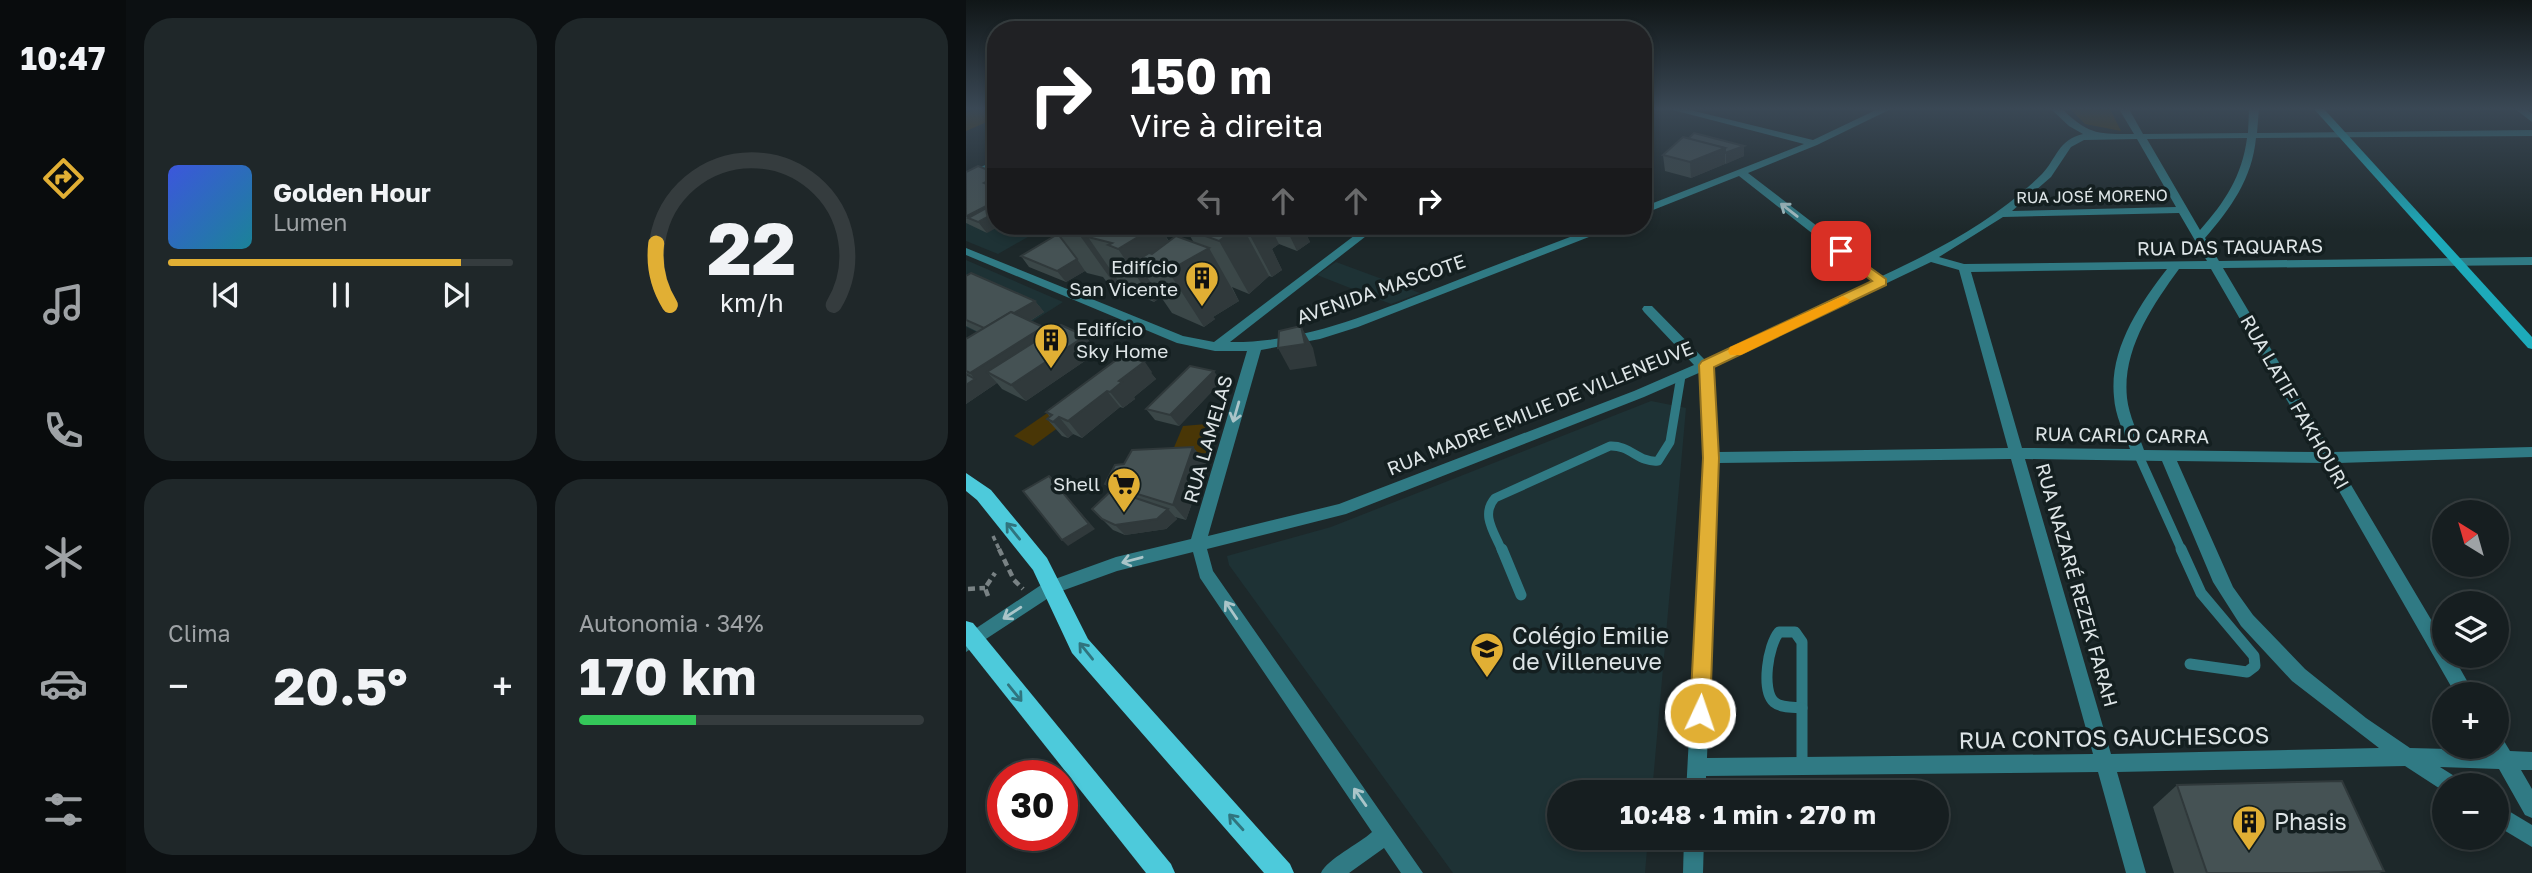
<!DOCTYPE html>
<html lang="pt">
<meta charset="utf-8">
<style>
body{margin:0;font-family:"Golos Text",sans-serif;background:#1f2729;color:#f1f3f6;height:100vh;display:flex;flex-direction:column;font-size:26px;white-space:nowrap}
*{box-sizing:border-box;margin:0}
p{font-size:23px;color:#9ea2a5}
.icon{flex:none;width:38px;height:38px;fill:none;stroke:currentColor;stroke-width:2;stroke-linecap:round;stroke-linejoin:round}
.map{position:relative;flex:1;overflow:hidden}
.side{display:flex;flex-direction:column;gap:18px;padding:18px;background:#0c1012;width:840px}
.side>*{flex:none}
.hud{position:absolute;left:21px;top:21px;width:665px;height:214px;border-radius:28px;box-shadow:0 4px 10px #0003,0 0 0 2px #353c3e;background:#202124;color:#fff;overflow:hidden}
.needle{width:46px;rotate:323deg}
.tools{position:absolute;left:1466px;top:500px;display:grid;gap:14px}
.tools a{display:grid;place-items:center;width:77px;height:77px;border-radius:50%;background:#161e20;box-shadow:0 4px 10px #0003,0 0 0 2px #353c3e;font-size:35px}
.speed{position:absolute;left:21px;top:760px;display:flex;gap:14px;font-size:35px;font-weight:700;text-align:center}
.speed>*{display:grid;place-content:center;width:91px;height:91px;border-radius:50%;background:#161e20;box-shadow:0 4px 10px #0003,0 0 0 2px #353c3e;line-height:1}
.speed .limit{border:10px solid #d22;background:#fff;color:#111}
.pin{position:absolute;display:grid;place-items:center;width:60px;height:60px;color:#fff;margin:-30px;border-radius:14px;box-shadow:0 4px 10px #0006}
.me{position:absolute;width:77px;margin:-38px;rotate:3deg;stroke-linejoin:round;filter:drop-shadow(0 0 5px #0008)}
.turn{display:flex;align-items:center;gap:24px;height:147px;padding:0 28px;font-size:32px}
.turn .icon{width:91px;height:91px;stroke-width:2.5}
.turn b{display:block;font-size:49px;line-height:60px}
.lanes{display:flex;align-items:center;height:66px;padding:0 28px;background:#0003;justify-content:center;gap:35px;direction:ltr}
.lanes .off{opacity:.35}
.big{font-size:52px;font-weight:700;line-height:1.1}
.side .widget{flex:1;display:flex;flex-direction:column;justify-content:center;gap:10px;min-width:0;padding:0 24px;border-radius:28px;background:#1f2729}
.side .dial{align-items:center;gap:0}
.dial svg{height:182px;overflow:visible;fill:none;stroke:#353c3e;stroke-width:7;stroke-linecap:round;text-anchor:middle}
.dial text{fill:#f1f3f6;stroke:none}
.song{display:flex;align-items:center;gap:21px}
.cover{width:84px;height:84px;border-radius:10px;background:linear-gradient(135deg,hsl(230 70% 55%),hsl(190 70% 35%))}
.played{height:7px;border-radius:4px;background:linear-gradient(90deg,#e1af34 85%,#353c3e 85%)}
.keys{display:flex;justify-content:space-around;direction:ltr}
.heat{display:flex;justify-content:space-between;align-items:center;font-size:38px;direction:ltr}
.charge{height:10px;border-radius:5px;background:linear-gradient(90deg,#34c759 34%,#353c3e 0)}
.side .tiles{flex:1;display:grid;gap:18px;grid-template-columns:repeat(2,1fr)}
.trip{position:absolute;left:581px;top:780px;width:402px;height:70px;border-radius:35px;background:#161e20;box-shadow:0 4px 10px #0003,0 0 0 2px #353c3e;font-weight:700;line-height:70px;text-align:center}
main{display:flex;flex:1;min-height:0}
.dock{display:flex;flex-direction:column;width:126px;justify-content:space-around;align-items:center;background:#090c0d;color:#9ea2a5}
.dock .icon{width:49px;height:49px}
.dock .selected{color:#e1af34}
.dock b{font-size:32px;color:#f1f3f6}
.map>svg:first-child{display:block}
</style>
<main>
<nav class="dock">
<b>10:47</b>
<svg class="icon selected" aria-label="directions" viewBox="0 0 24 24"><path d="M12 3l9 9-9 9-9-9zM9 14v-3h6M13 9l2 2-2 2"/></svg>
<svg class="icon" aria-label="music" viewBox="0 0 24 24"><path d="M9 18V5l10-2v13"/><circle cx="6" cy="18" r="3"/><circle cx="16" cy="16" r="3"/></svg>
<svg class="icon" aria-label="phone" viewBox="0 0 24 24"><path d="M5 4h4l2 5-3 2q2 4 5 5l2-3 5 2v4C11 20 4 13 5 4z"/></svg>
<svg class="icon" aria-label="climate" viewBox="0 0 24 24"><path d="M12 3v18M4 7l16 10M4 17L20 7"/></svg>
<svg class="icon" aria-label="car" viewBox="0 0 24 24"><path d="M5 17H2v-5l4-1 3-4h7l3 4 3 1v5h-3M9 17h6M6 11h13"/><circle cx="7" cy="17" r="2"/><circle cx="17" cy="17" r="2"/></svg>
<svg class="icon" aria-label="filters" viewBox="0 0 24 24"><path d="M4 7h16M4 17h16"/><circle cx="9" cy="7" r="2"/><circle cx="15" cy="17" r="2"/></svg>
</nav>
<section class="side">
<div class="tiles">
<div class="widget">
<div class="song"><i class="cover"></i><div><b>Golden Hour</b><p>Lumen</p></div></div>
<div class="played"></div>
<div class="keys"><svg class="icon" aria-label="previous" viewBox="0 0 24 24"><path d="M18 5L8 12l10 7zM5 5v14"/></svg><svg class="icon" aria-label="pause" viewBox="0 0 24 24"><path d="M8 5v14M16 5v14"/></svg><svg class="icon" aria-label="next" viewBox="0 0 24 24"><path d="M6 5l10 7-10 7zM19 5v14"/></svg></div>
</div>
<div class="widget dial"><svg viewBox="0 0 100 80">
<path d="M14 69A42 42 0 1 1 86 69"/>
<path d="M14 69A42 42 0 0 1 8 42" stroke="#e1af34"/>
<text x="50" y="56" font-size="32" font-weight="700">22</text>
<text x="50" y="72" font-size="11">km/h</text>
</svg></div>
<div class="widget"><p>Clima</p>
<div class="heat"><a>−</a><b class="big">20.5°</b><a>+</a></div>
</div>
<div class="widget"><p>Autonomia · 34%</p><b class="big">170 km</b><div class="charge"></div></div>
</div>
</section>
<div class="map">
<svg width="1566" height="873" viewBox="0 0 1566 873">
<rect width="100%" height="100%" fill="#1d282a"/>
<g fill="#1e3235">
<path d="M 0,182 L 30,226 L 81,226 L 32,254 L 0,241 Z"/>
<path d="M 0,260 L 97,302 L 33,343 L 0,327 Z"/>
<path d="M 370,262 L 454,293 L 425,304 L 351,275 Z"/>
<path d="M 685,401 L 720,408 L 686,793 L 593,793 L 593,838 L 682,838 L 679,873 L 487,873 L 263,565 L 261,556 L 365,527 Z"/>
</g>
<g fill="#493606">
<path d="M 9,109 L 30,109 L 30,118 L 0,131 L 0,113 Z"/>
<path d="M 1104,109 L 1144,109 L 1155,131 L 1119,124 Z"/>
<path d="M 90,407 L 108,416 L 67,446 L 48,436 Z"/>
<path d="M 252,423 L 240,453 L 204,457 L 217,426 Z"/>
</g>
<g fill="none" stroke-linecap="round" stroke-linejoin="round">
<path stroke="#798284" stroke-width="3.5" stroke-dasharray="5 3.5" stroke-linecap="butt" d="M 27,536 L 34,551"/>
<g stroke="#798284" stroke-width="4.5" stroke-dasharray="7 4.5" stroke-linecap="butt">
<path d="M 33,549 L 48,580 L 57,589"/>
<path d="M 2,589 L 19,588"/>
<path d="M 22,596 L 19,588 L 29,573"/>
</g>
<g stroke="#307a84" stroke-width="9">
<path d="M 1173,456 L 1216,551"/>
<path d="M 536,551 C 529,533 514,515 529,498 L 644,446 C 664,445 673,463 692,461 L 704,442 L 715,376"/>
</g>
<g stroke="#307a84" stroke-width="11">
<path d="M 536,549 L 555,595"/>
<path d="M 1215,549 L 1235,593 L 1288,656 L 1289,666 L 1281,672 L 1224,664"/>
<path d="M 813,632 L 829,632 L 836,642 L 836,708 C 828,707 815,708 808,702 C 795,690 802,645 813,632 Z"/>
<path d="M 836,708 L 836,766"/>
</g>
<g fill="#307a84" fill-rule="evenodd">
<path d="M 703,109 L 720,109 L 847,140 L 912,109 L 925,109 L 851,145 L 782,173 L 916,276 C 972,250 1031,219 1076,174 C 1091,158 1092,140 1117,134 L 1103,126 L 1085,109 L 1096,109 C 1123,135 1132,134 1168,134 L 1153,109 L 1163,109 L 1177,134 L 1282,133 L 1283,109 L 1293,109 L 1291,133 L 1566,130 L 1566,136 L 1290,138 C 1286,179 1265,208 1239,238 L 1253,261 L 1566,257 L 1566,265 L 1257,268 L 1366,452 L 1566,447 L 1566,457 L 1372,463 L 1479,643 L 1479,656 L 1487,656 L 1509,695 L 1490,695 L 1357,463 L 1211,461 L 1267,587 L 1287,615 L 1339,669 L 1400,718 L 1444,748 L 1523,750 L 1522,747 L 1531,747 L 1531,738 L 1538,741 L 1544,751 L 1566,752 L 1566,770 L 1555,770 L 1566,789 L 1566,818 L 1559,815 L 1533,769 L 1474,767 L 1493,779 L 1495,786 L 1479,786 L 1479,792 L 1439,766 L 1151,772 L 1180,873 L 1160,873 L 1132,772 L 740,776 L 740,793 L 720,793 L 738,458 L 735,372 L 678,397 L 380,514 L 241,549 L 247,571 L 457,873 L 435,873 L 418,848 L 383,873 L 355,873 C 361,859 393,844 406,832 L 234,578 L 227,552 L 151,571 L 90,593 L 0,652 L 0,635 L 78,583 L 150,557 L 225,539 L 281,351 L 249,351 L 211,343 L 0,255 L 0,248 L 217,336 L 248,342 L 401,226 L 413,226 L 264,342 C 338,343 406,313 474,287 C 527,266 580,246 633,226 L 647,226 L 646,228 L 392,327 L 354,339 L 295,350 L 242,536 L 373,504 L 668,391 L 728,365 L 678,312 L 676,309 L 678,306 L 686,306 L 739,360 L 907,281 L 773,176 L 677,214 L 677,207 L 838,144 ZM 1281,138 C 1276,176 1259,202 1234,230 L 1181,139 ZM 1171,139 L 1210,207 L 1046,211 L 1085,177 L 1105,147 L 1118,140 ZM 1213,213 L 1241,261 L 998,264 L 973,257 L 1037,217 ZM 965,262 L 993,270 L 1042,448 L 752,452 L 748,366 ZM 1201,269 C 1173,305 1143,350 1148,397 C 1149,415 1158,433 1164,449 L 1056,448 L 1005,272 ZM 1213,269 L 1245,269 L 1351,452 L 1178,450 C 1172,433 1163,416 1161,398 C 1156,350 1186,306 1213,269 ZM 1045,459 L 1127,754 L 741,758 L 752,463 ZM 1059,459 L 1196,461 L 1247,582 L 1275,626 L 1326,681 L 1413,748 L 1145,754 Z"/>
<path d="M 1549,109 L 1560,109 L 1566,114 L 1566,122 Z"/>
<path d="M 30,160 L 30,167 L 0,181 L 0,174 Z"/>
<path d="M 1531,804 L 1566,825 L 1566,847 L 1531,826 Z"/>
<path d="M 718,838 L 738,838 L 737,873 L 717,873 Z"/>
</g>
<path fill="#1daaba" fill-rule="evenodd" d="M 1348,109 L 1358,109 L 1566,337 L 1566,349 L 1562,348 Z"/>
<g fill="#4dcadb" fill-rule="evenodd">
<path d="M 0,473 L 25,490 L 81,558 L 122,639 L 324,864 L 328,873 L 298,873 L 106,653 L 67,570 L 11,500 L 0,491 Z"/>
<path d="M 0,621 L 7,623 L 205,864 L 209,873 L 180,873 L 0,646 Z"/>
</g>
</g>
<g fill="#3b4748">
<path d="M 722,139 L 778,146 L 778,156 L 725,178 L 699,171 L 697,155 Z"/>
<path d="M 0,172 L 21,233 L 0,223 Z"/>
<path d="M 60,226 L 80,226 L 72,230 Z"/>
<path d="M 86,226 L 193,226 L 203,241 L 228,243 L 220,229 L 226,226 L 336,226 L 344,242 L 331,251 L 313,244 L 306,249 L 316,270 L 306,277 L 303,276 L 283,294 L 266,287 L 273,301 L 247,317 L 249,319 L 238,327 L 206,313 L 195,297 L 188,302 L 179,298 L 176,294 L 158,289 L 153,282 L 149,285 L 140,281 L 137,277 L 121,273 L 119,271 L 100,282 L 63,267 L 55,256 L 92,234 Z"/>
<path d="M 0,275 L 69,301 L 78,312 L 64,321 L 82,333 L 119,336 L 132,352 L 60,401 L 36,389 L 31,383 L 0,404 L 0,339 L 12,332 L 0,326 Z"/>
<path d="M 186,372 L 185,373 L 190,379 L 168,397 L 169,399 L 157,408 L 154,407 L 116,438 L 107,434 L 102,438 L 96,436 L 81,419 L 84,417 L 80,412 Z"/>
<path d="M 255,382 L 213,426 L 189,420 L 180,409 Z"/>
<path d="M 227,447 L 240,464 L 220,520 L 209,517 L 211,519 L 200,529 L 159,535 L 147,530 L 126,509 L 145,491 L 139,484 L 158,464 Z"/>
<path d="M 1211,785 L 1418,871 L 1413,873 L 1208,873 L 1187,807 Z"/>
</g>
<g fill="#30393b">
<path d="M 778,146 L 778,156 L 760,164 L 760,153 Z"/>
<path d="M 759,148 L 759,164 L 725,178 L 724,162 Z"/>
<path d="M 30,177 L 30,192 L 18,183 Z"/>
<path d="M 681,188 L 683,205 L 677,207 L 677,190 Z"/>
<path d="M 30,201 L 30,226 L 34,226 L 21,233 L 12,222 L 3,218 L 1,216 Z"/>
<path d="M 68,226 L 80,226 L 72,230 Z"/>
<path d="M 123,226 L 193,226 L 216,263 L 243,248 L 273,301 L 247,317 L 249,319 L 238,327 L 204,274 L 170,261 L 195,297 L 188,302 L 152,249 L 146,243 L 122,237 L 153,282 L 149,285 L 112,233 Z"/>
<path d="M 273,226 L 276,226 L 303,276 L 283,294 L 253,241 Z"/>
<path d="M 279,226 L 304,226 L 313,244 L 306,249 L 316,270 L 306,277 Z"/>
<path d="M 319,226 L 336,226 L 344,242 L 331,251 Z"/>
<path d="M 111,259 L 119,271 L 100,282 L 91,271 Z"/>
<path d="M 69,301 L 78,312 L 31,341 L 21,330 Z"/>
<path d="M 335,326 L 347,348 L 351,366 L 324,370 L 312,348 Z"/>
<path d="M 77,327 L 91,343 L 21,372 L 31,383 L 0,404 L 0,385 L 9,379 L 4,373 Z"/>
<path d="M 119,336 L 132,352 L 60,401 L 45,385 Z"/>
<path d="M 174,355 L 186,372 L 185,373 L 190,379 L 168,397 L 169,399 L 157,408 L 144,392 L 153,381 L 169,359 Z"/>
<path d="M 248,371 L 255,382 L 213,426 L 204,415 Z"/>
<path d="M 141,391 L 154,407 L 116,438 L 102,421 Z"/>
<path d="M 93,417 L 107,434 L 102,438 L 87,422 Z"/>
<path d="M 227,447 L 240,464 L 220,520 L 207,505 Z"/>
<path d="M 83,476 L 129,529 L 102,546 L 96,540 Z"/>
<path d="M 202,509 L 211,519 L 200,529 L 159,535 L 149,525 Z"/>
</g>
<g fill="#455254" stroke="#30393b" stroke-width="2">
<path d="M 728,133 L 778,146 L 759,153 L 759,148 L 722,139 Z"/>
<path d="M 717,137 L 759,148 L 724,162 L 697,155 Z"/>
<path d="M 12,166 L 30,173 L 30,177 L 18,183 L 30,188 L 30,201 L 1,216 L 0,216 L 0,172 Z"/>
<path d="M 30,206 L 30,212 L 12,222 L 2,218 L 22,207 L 26,209 Z"/>
<path d="M 102,226 L 123,226 L 112,233 L 102,229 L 106,227 Z"/>
<path d="M 140,226 L 190,226 L 152,249 L 142,245 L 146,243 L 122,237 Z"/>
<path d="M 226,226 L 273,226 L 253,241 L 220,229 Z"/>
<path d="M 92,234 L 111,259 L 91,271 L 55,256 Z"/>
<path d="M 210,236 L 243,248 L 213,265 L 216,266 L 204,274 L 170,261 L 183,253 L 186,254 Z"/>
<path d="M 5,273 L 69,301 L 48,313 L 45,312 L 18,328 L 0,320 L 0,276 Z"/>
<path d="M 45,312 L 77,327 L 4,373 L 0,371 L 0,339 Z"/>
<path d="M 95,325 L 119,336 L 45,385 L 21,372 Z"/>
<path d="M 335,326 L 339,344 L 312,348 L 313,331 Z"/>
<path d="M 157,355 L 174,355 L 169,359 L 178,362 L 153,381 L 156,382 L 144,392 L 141,391 L 102,421 L 93,417 L 87,422 L 81,419 L 86,415 L 80,412 Z"/>
<path d="M 224,366 L 248,371 L 204,415 L 180,409 Z"/>
<path d="M 0,374 L 9,379 L 0,385 Z"/>
<path d="M 227,447 L 207,505 L 139,484 L 149,465 L 158,464 L 166,450 Z"/>
<path d="M 83,476 L 123,524 L 96,540 L 57,491 Z"/>
<path d="M 146,490 L 202,509 L 191,519 L 149,525 L 136,519 L 126,509 Z"/>
<path d="M 1376,781 L 1418,871 L 1342,873 L 1241,873 L 1211,785 Z"/>
</g>
<defs><path id="oneway-shaft" d="M-6 0H5M1.5-3L5.5 0L1.5 3" fill="none" stroke-width="1.6" stroke-linecap="round" stroke-linejoin="round" transform="scale(1.75)"/></defs>
<g stroke="#aac5c9">
<use href="#oneway-shaft" transform="translate(823 210) rotate(-142)"/>
<use href="#oneway-shaft" transform="translate(270 412) rotate(106)"/>
<use href="#oneway-shaft" transform="translate(166 560) rotate(165)"/>
<use href="#oneway-shaft" transform="translate(265 610) rotate(-124)"/>
<use href="#oneway-shaft" transform="translate(46 613) rotate(147)"/>
<use href="#oneway-shaft" transform="translate(394 797) rotate(-125)"/>
</g>
<g stroke="#30747e">
<use href="#oneway-shaft" transform="translate(47 531) rotate(-129)"/>
<use href="#oneway-shaft" transform="translate(120 651) rotate(-129)"/>
<use href="#oneway-shaft" transform="translate(49 693) rotate(51)"/>
<use href="#oneway-shaft" transform="translate(270 822) rotate(-132)"/>
</g>
<linearGradient id="sky" x2="0" y2="1"><stop stop-color="#101617"/><stop offset="0.47" stop-color="#3a4855"/><stop offset="1" stop-color="#3a4855" stop-opacity="0"/></linearGradient>
<rect width="1566" height="231" fill="url(#sky)"/>
<path fill="#e1af34" stroke="#927222" stroke-width="2" d="M 875,247 L 920,279 L 920,285 L 748,367 L 753,458 L 744,713 L 741,720 L 734,723 L 727,720 L 724,713 L 737,458 L 733,365 L 736,361 L 906,281 L 871,253 L 871,248 Z"/>
<path fill="#f59e0b" d="M 877,296 L 884,300 L 882,303 L 775,355 L 764,355 L 762,351 L 764,347 Z"/>
<defs>
<g id="building-pin" transform="scale(1.75)"><path d="M0 17L-7.5 6A9.5 9.5 0 1 1 7.5 6Z" fill="#e1af34" stroke="#141f20"/><path d="M-4-6H4V6H1V3H-1V6H-4ZM-2.5-4.3h1.7v1.8h-1.7ZM.8-4.3h1.7v1.8H.8ZM-2.5-1h1.7V.8h-1.7ZM.8-1h1.7V.8H.8Z" fill="#111"/></g>
<g id="supermarket-pin" transform="scale(1.75)"><path d="M0 17L-7.5 6A9.5 9.5 0 1 1 7.5 6Z" fill="#e1af34" stroke="#141f20"/><path d="M-6-5.5h2.5l.6 2H6L4.5 2H-2.5L-4.4-4H-6ZM-1.5 3.2a1.3 1.3 0 1 0 .1 0ZM3 3.2a1.3 1.3 0 1 0 .1 0Z" fill="#111"/></g>
<g id="school-pin" transform="scale(1.75)"><path d="M0 17L-7.5 6A9.5 9.5 0 1 1 7.5 6Z" fill="#e1af34" stroke="#141f20"/><path d="M0-5L7-2L0 1L-7-2ZM-4 1L0 2.5L4 1V4Q0 6-4 4Z" fill="#111"/></g>
</defs>
<g fill-rule="evenodd">
<use href="#building-pin" x="236" y="278"/>
<use href="#building-pin" x="85" y="340"/>
<use href="#supermarket-pin" x="158" y="484"/>
<use href="#school-pin" x="521" y="649"/>
<use href="#building-pin" x="1283" y="822"/>
</g>
<g text-anchor="middle" stroke-width="7" stroke-linejoin="round" paint-order="stroke">
<g font-size="16" fill="#dee5e7" stroke="#141f20">
<text transform="translate(1126 196) rotate(-1)" y="6">RUA JOSÉ MORENO</text>
</g>
<g font-size="19" fill="#dee5e7" stroke="#141f20">
<text transform="translate(1264 247) rotate(-1)" y="7">RUA DAS TAQUARAS</text>
<text transform="translate(415 289) rotate(-19)" y="7">AVENIDA MASCOTE</text>
<text transform="translate(1329 402) rotate(60)" y="7">RUA LATIF FAKHOURI</text>
<text transform="translate(574 408) rotate(-22)" y="7">RUA MADRE EMILIE DE VILLENEUVE</text>
<text transform="translate(1156 435) rotate(1)" y="7">RUA CARLO CARRA</text>
<text transform="translate(242 439) rotate(-74)" y="7">RUA LAMELAS</text>
<text transform="translate(1111 585) rotate(74)" y="7">RUA NAZARÉ REZEK FARAH</text>
</g>
<g font-size="19" fill="#dee5e7" stroke="#141f20" text-anchor="end">
<text x="212" y="274">Edifício<tspan x="212" dy="22">San Vicente</tspan></text>
<text x="110" y="336" text-anchor="start">Edifício<tspan x="110" dy="22">Sky Home</tspan></text>
<text x="134" y="491">Shell</text>
</g>
<g font-size="23" fill="#dee5e7" stroke="#141f20" text-anchor="start">
<text x="546" y="644">Colégio Emilie<tspan x="546" dy="26">de Villeneuve</tspan></text>
<text x="1308" y="830">Phasis</text>
</g>
<g font-size="23" fill="#dee5e7" stroke="#141f20">
<text transform="translate(1148 738) rotate(-1)" y="8">RUA CONTOS GAUCHESCOS</text>
</g>
</g>
</svg>
<div class="tools">
<a><svg class="needle" viewBox="-14 -14 28 28"><path d="M0-13l5 13h-10z" fill="#e53935"/><path d="M0 13l5-13h-10z" fill="#9ea2a5"/></svg></a>
<a><svg class="icon" aria-label="layers" viewBox="0 0 24 24"><path d="M12 4l9 5-9 5-9-5zM3 14l9 5 9-5"/></svg></a>
<a>+</a>
<a>−</a>
</div>
<div class="speed"><div class="limit">30</div></div>
<div class="pin" style="left:875px;top:251px;background:#d93025"><svg class="icon" aria-label="arrive" viewBox="0 0 24 24"><path d="M6 21V4h12l-3 4 3 4H6"/></svg></div>
<svg class="me" style="left:734px;top:713px" viewBox="-20 -20 40 40"><circle r="17" fill="#e1af34" stroke="#fff" stroke-width="3"/><path d="M0-11L8 9 0 5-8 9z" fill="#fff"/></svg>
<div class="trip">10:48 · 1 min · 270 m</div>
<div class="hud">
<div class="turn"><svg class="icon" aria-label="right" viewBox="0 0 24 24"><path d="M7 20v-9h11M14 6l5 5-5 5"/></svg><div><b>150 m</b>Vire à direita</div></div>
<div class="lanes"><svg class="icon off" aria-label="left" viewBox="0 0 24 24"><path d="M17 20v-9H6M10 6l-5 5 5 5"/></svg><svg class="icon off" aria-label="ahead" viewBox="0 0 24 24"><path d="M12 20V5M6 11l6-6 6 6"/></svg><svg class="icon off" aria-label="ahead" viewBox="0 0 24 24"><path d="M12 20V5M6 11l6-6 6 6"/></svg><svg class="icon" aria-label="right" viewBox="0 0 24 24"><path d="M7 20v-9h11M14 6l5 5-5 5"/></svg></div>
</div>
</div>
</main>
